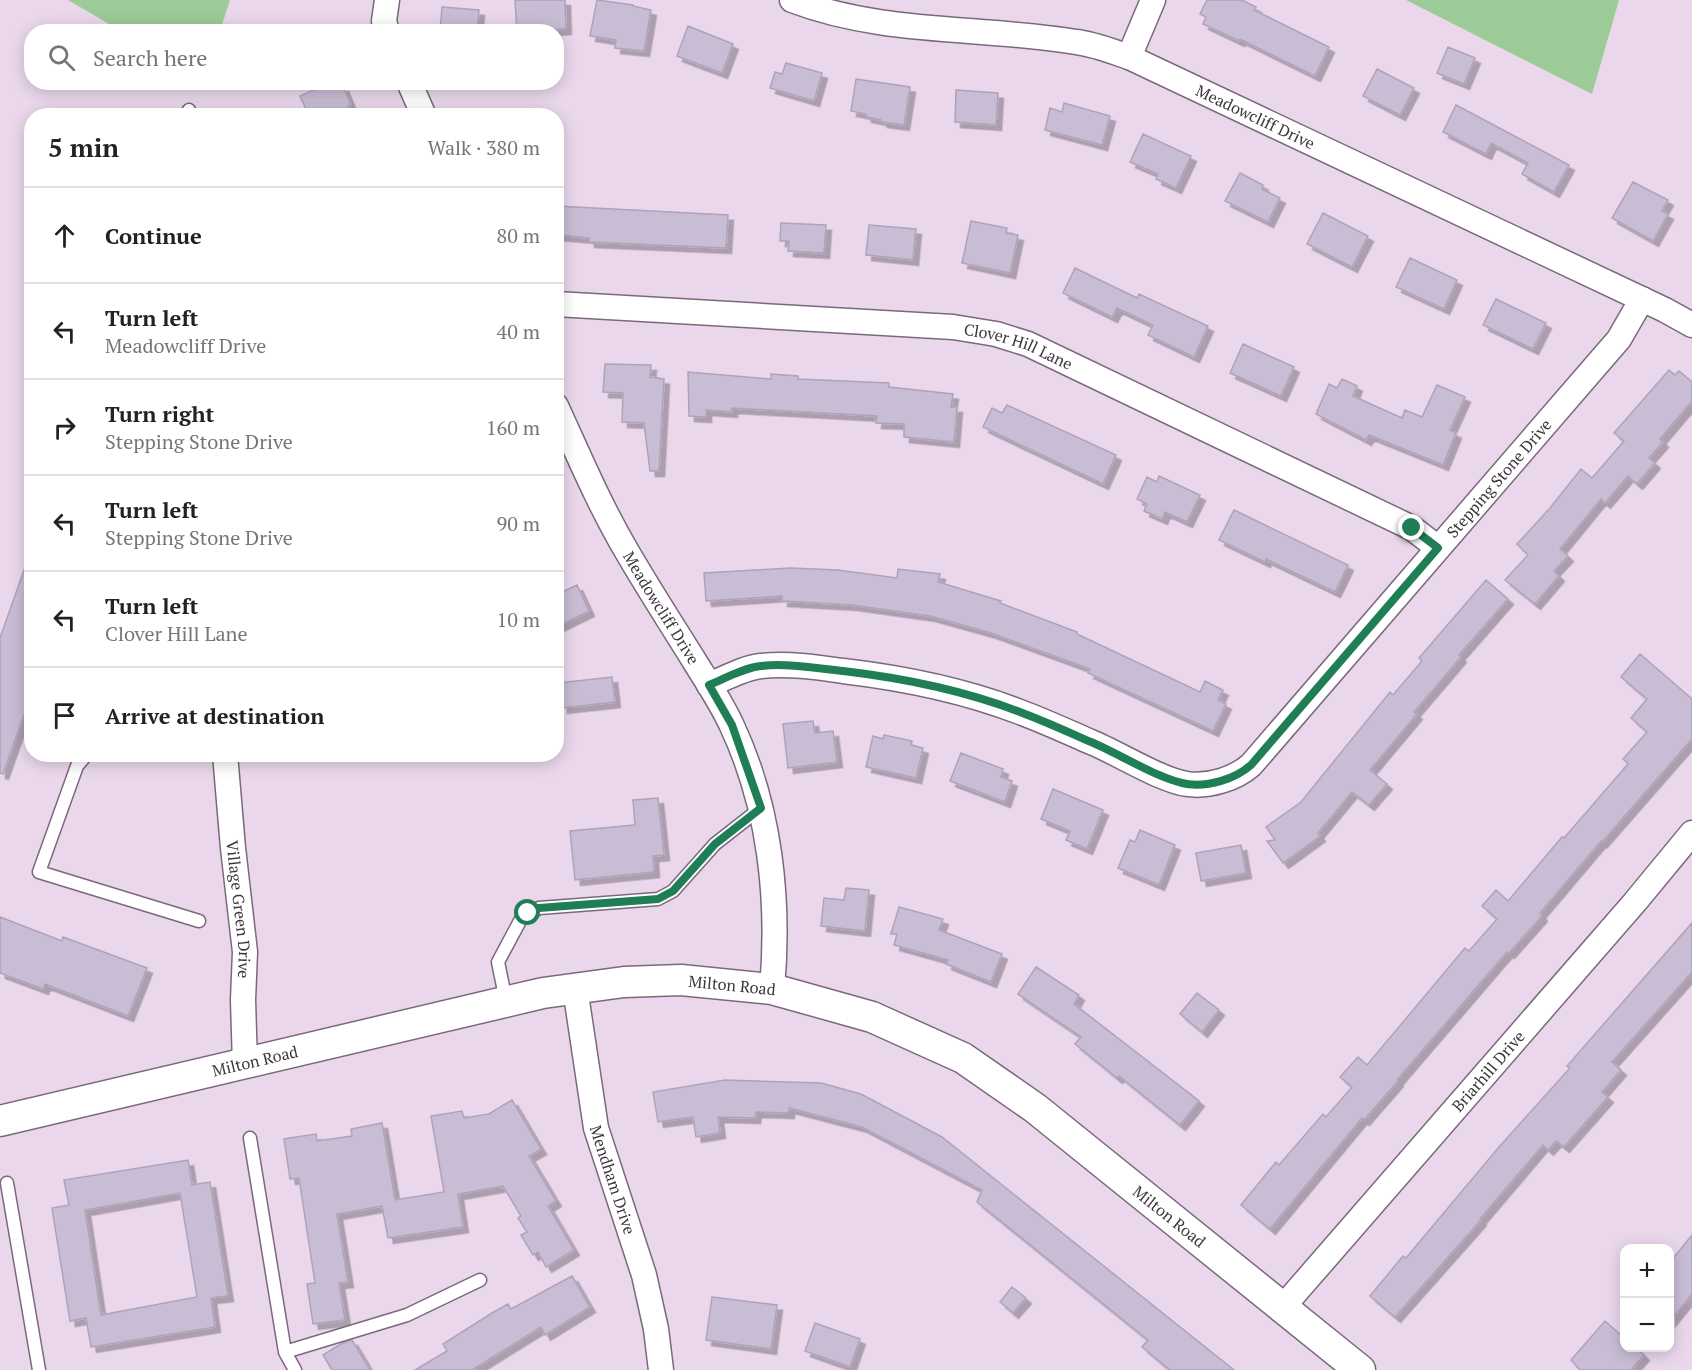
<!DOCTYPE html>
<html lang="en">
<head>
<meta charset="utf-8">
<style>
  :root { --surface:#fff; --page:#f2f2f2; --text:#222; --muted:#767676; --line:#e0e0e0 }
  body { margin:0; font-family:"PT Serif",serif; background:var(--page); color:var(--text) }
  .controls { position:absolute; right:18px; bottom:18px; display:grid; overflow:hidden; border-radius:12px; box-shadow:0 3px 15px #0003 }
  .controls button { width:54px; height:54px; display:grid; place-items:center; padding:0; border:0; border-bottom:2px solid var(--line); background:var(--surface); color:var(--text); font:30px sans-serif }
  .stop { position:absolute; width:18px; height:18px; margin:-14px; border:4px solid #1f7e55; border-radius:50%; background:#fff }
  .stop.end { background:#1f7e55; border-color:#fff; box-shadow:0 2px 6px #0008 }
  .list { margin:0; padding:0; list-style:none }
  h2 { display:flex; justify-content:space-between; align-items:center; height:78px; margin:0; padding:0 24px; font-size:26px }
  h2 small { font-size:20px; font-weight:400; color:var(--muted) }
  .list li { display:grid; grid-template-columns:39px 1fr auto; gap:18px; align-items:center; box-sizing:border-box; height:96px; padding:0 24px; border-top:2px solid var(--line) }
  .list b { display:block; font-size:22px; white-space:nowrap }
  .list p { margin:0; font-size:20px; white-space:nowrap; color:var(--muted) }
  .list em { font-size:20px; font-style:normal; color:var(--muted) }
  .icon { flex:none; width:33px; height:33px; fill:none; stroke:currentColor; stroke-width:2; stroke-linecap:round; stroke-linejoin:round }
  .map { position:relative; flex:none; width:1692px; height:1370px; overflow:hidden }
  .search { position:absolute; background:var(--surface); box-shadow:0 3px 15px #0003; left:24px; top:24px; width:540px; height:66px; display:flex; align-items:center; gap:15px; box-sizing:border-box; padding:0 21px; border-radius:24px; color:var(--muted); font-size:22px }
  .panel { position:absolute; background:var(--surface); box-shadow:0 3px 15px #0003; left:24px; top:108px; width:540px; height:654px; border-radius:24px }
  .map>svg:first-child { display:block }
</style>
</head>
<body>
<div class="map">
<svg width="1692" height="1370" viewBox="0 0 1692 1370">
  <defs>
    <filter id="shadow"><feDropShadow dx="5.5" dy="5.5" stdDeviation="0" flood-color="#0004"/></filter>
  </defs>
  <rect width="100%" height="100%" fill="#ead7ec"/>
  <!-- green -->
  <path fill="#9dcb97" d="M68,0H230L220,31H121Z
    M1406,0H1619L1592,94Z"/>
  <!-- building -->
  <path fill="#c8bdd5" stroke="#aea3ba" stroke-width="1.5" fill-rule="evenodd" filter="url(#shadow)" d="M515,0H565L566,29L517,32Z
    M597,0L633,5V6L651,10L644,51L615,48L616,40L590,36Z
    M1207,0H1242L1256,7L1254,10L1329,47L1315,76L1240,39L1239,41L1203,24L1206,17L1200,14Z
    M442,7L479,10L477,32H440Z
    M688,26L733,44L722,73L677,56Z
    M1448,47L1475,58L1464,84L1437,73Z
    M786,63L822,73L814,101L770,88L775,72L782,74Z
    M1377,69L1414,88L1400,115L1363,96Z
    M856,79L910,87L904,125L882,122L881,120L866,117V114L851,111Z
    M330,82H336L338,88L343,86L351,105L348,106L352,116H309L300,96Z
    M956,90L998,93L996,125L955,122Z
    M1064,103L1110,116L1102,145L1045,130L1050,108L1062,112Z
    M1456,105L1569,165L1554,192L1522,174L1528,163L1491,143L1486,154L1443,132Z
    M1143,134L1191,156L1176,188L1156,179L1158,174L1130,162Z
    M1240,173L1263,185L1262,189L1280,198L1268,222L1225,201Z
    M1633,182L1668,200L1662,211L1668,214L1653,241L1612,218Z
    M556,206L728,215L726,248L589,242V238L556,235Z
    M1323,213L1368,236L1352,267L1307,244Z
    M971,221L1007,228L1006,233L1018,235L1010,273L962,263Z
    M781,223L826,225L824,253L788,251L789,241H780Z
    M869,225L916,229L913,260L866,255Z
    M1410,258L1457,280L1444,309L1396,287Z
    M1075,268L1137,298L1139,294L1208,326L1194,357L1148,335L1153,325L1117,308L1112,317L1063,293Z
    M1496,299L1546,323L1533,349L1483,325Z
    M1243,344L1294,367L1281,396L1230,373Z
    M605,364L651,365L650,377L664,379L659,471H650L644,423L622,422L623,393L603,392Z
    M1669,370L1675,375L1679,371L1692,382V401L1660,439L1663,442L1649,458L1655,463L1637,484L1628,476L1605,503L1601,499L1560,549L1568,556L1554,571L1559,576L1535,604L1505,580L1528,555L1517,544L1550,508L1581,469L1592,478L1624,441L1614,433Z
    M688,372L771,379V374L798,376V379L889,383V387L953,394L951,407H957L954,442L904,437V424L876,423L877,416L732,408V412L706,410V417L689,416Z
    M1342,379L1357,386L1353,396L1402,418L1405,410L1422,417L1437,385L1465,397L1450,430L1456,433L1443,465L1369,435L1366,440L1316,414L1329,384L1337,388Z
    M1007,405L1116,455L1103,484L983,427L992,408L1002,413Z
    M1159,476L1200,495L1187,522L1165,512L1162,519L1144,511L1147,504L1137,499L1147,477L1157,482Z
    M1234,510L1348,565L1335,592L1266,559L1265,562L1219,540Z
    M29,556H32V692L3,774L0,773V638Z
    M791,568L838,570L897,578L898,569L940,574L938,582L1001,601L1000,603L1077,632V634L1200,692L1205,681L1223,690L1218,700L1226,704L1213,731L1088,673L1090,669L991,633L930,616L852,605L782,601V596L706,601L704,573Z
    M1486,580L1508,599L1459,655L1461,657L1414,712L1417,714L1370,770L1387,784L1369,805L1352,792L1318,833L1320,836L1283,863L1267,841L1275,840L1266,827L1301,802L1390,692L1393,695L1422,661L1419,658Z
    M577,585L589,611L556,627V595Z
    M1640,654L1692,699V739L1602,842L1601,841L1540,913L1542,916L1509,953L1507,952L1397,1080L1398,1081L1364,1120L1362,1118L1270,1229L1241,1205L1276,1162L1279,1165L1323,1114L1326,1117L1352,1087L1340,1077L1358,1057L1367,1065L1465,948L1469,951L1497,919L1482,906L1496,890L1508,901L1562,837L1564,838L1628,764L1623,759L1647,732L1631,718L1647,699L1621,677Z
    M612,677L615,702L562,708L559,683Z
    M813,721L815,733L833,731L837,762L788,768L783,724Z
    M884,735L912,741L911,745L923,748L916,778L866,767L873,736L883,739Z
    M961,753L1003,769L1001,777L1012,781L1005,802L950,781Z
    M1053,789L1103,810L1087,849L1066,840L1070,831L1041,819Z
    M658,798L664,855L653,856L654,872L575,880L570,831L635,825L633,800Z
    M1140,830L1175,845L1159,885L1118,868L1130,840L1135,842Z
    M1241,845L1246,873L1201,881L1196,853Z
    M846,888L869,890L865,931L821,926L824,898L844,900Z
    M899,907L943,919L939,930L1002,954L991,982L946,964L948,960L894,945L897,934H891Z
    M0,917L62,941L63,937L147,968L128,1016L45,984L43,989L0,973Z
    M1692,923V972L1612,1062L1621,1070L1602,1092L1608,1097L1564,1147L1556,1141L1548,1150L1543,1145L1480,1219L1481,1220L1395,1317L1370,1296L1403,1256L1406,1258L1499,1147L1570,1068L1567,1066Z
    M1036,967L1079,995L1074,1004L1199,1101L1180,1125L1119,1076L1117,1078L1075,1044L1081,1037L1018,994Z
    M1197,993L1219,1010L1202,1032L1180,1014Z
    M725,1080L821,1083L861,1094L942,1137L1234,1370H1170L1142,1347L1148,1340L977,1202L982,1190L862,1127L789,1108V1113L756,1112L755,1118L718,1117L720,1133L696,1137L693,1117L658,1122L653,1092Z
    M512,1100L541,1149L529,1156L556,1201L548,1206L574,1250L546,1267L538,1252L533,1255L521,1235L527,1232L518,1218L521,1216L503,1186L458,1194L463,1227L388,1238L382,1206L337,1214L348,1282L339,1283L345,1320L313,1324L307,1284L315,1283L299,1178L290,1179L284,1139L316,1134L317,1141L352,1136L351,1129L382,1123L395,1200L444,1192L431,1116L462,1111L464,1118L489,1114Z
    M188,1160L192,1185L210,1182L228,1296L211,1298L215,1327L91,1347L86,1318L70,1321L52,1208L69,1205L64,1180ZM180,1193L197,1297L101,1315L85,1210Z
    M1692,1235V1294L1670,1321V1262Z
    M572,1276L590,1307L545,1335L541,1327L472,1370H415L447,1351L443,1344L492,1313L508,1304L511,1309Z
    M1012,1287L1026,1298L1013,1313L1000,1302Z
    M712,1297L777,1305L771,1349L706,1340Z
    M1605,1321L1624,1338V1347H1635L1644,1355L1631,1370H1580L1571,1360Z
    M815,1323L860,1339L850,1367L805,1351Z
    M352,1340L370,1370H332L323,1355L341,1344Z"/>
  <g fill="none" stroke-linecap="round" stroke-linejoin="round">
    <!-- service casing -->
    <g stroke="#7a697c" stroke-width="15">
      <path id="service" d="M185,116L189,110
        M87,754L77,766L39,872L199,921
        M506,1001L498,962L521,919L539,908L658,899L673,891L715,844L761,808
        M250,1138L285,1352L295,1370
        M7,1183L39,1370
        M285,1352L407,1315L480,1280"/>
    </g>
    <!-- minor casing -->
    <g stroke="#7a697c" stroke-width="27">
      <g id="minor">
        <path d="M387,0L384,21L387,32"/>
        <path id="s1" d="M792,0C883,35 981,26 1076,42C1094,44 1111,51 1129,57L1665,310L1692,325"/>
        <path d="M1129,57L1153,0"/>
        <path d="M409,82L424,116"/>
        <path id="s2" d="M556,304L953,327L996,334L1028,344L1412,528L1438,548"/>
        <path id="s3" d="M556,406C578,454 599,504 626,550C648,588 672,625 695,662C708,683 722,704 732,726C770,807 780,900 772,989"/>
        <path id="s4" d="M709,685C726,678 743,668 761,666C787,663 816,667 843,671C903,678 963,690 1020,712C1044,721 1068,732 1091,742C1118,753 1160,780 1187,784C1209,787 1235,779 1251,765L1619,339L1642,299"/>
        <path id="s5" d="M225,754L233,848L245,952L243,1000L245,1065"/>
        <path id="s6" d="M575,988L596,1128L644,1275L656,1329L661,1370"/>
        <path id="s7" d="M1282,1308L1635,902L1692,833"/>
      </g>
    </g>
    <!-- tertiary casing -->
    <g stroke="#7a697c" stroke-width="33">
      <g id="tertiary">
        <path id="s8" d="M0,1121L543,993L624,982L681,980L772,989L872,1017L963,1058L1035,1108L1360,1370"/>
      </g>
    </g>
    <!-- service -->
    <use href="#service" stroke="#fff" stroke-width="12"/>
    <!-- minor -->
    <use href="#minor" stroke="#fff" stroke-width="24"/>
    <!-- tertiary -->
    <use href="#tertiary" stroke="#fff" stroke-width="30"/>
  </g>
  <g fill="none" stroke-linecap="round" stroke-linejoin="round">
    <!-- route -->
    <path stroke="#1f7e55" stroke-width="8" d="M528,913L539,908L658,899L673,891L715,844L761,808L732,725L709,685C726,678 743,668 761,666C787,663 816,668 843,671C903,678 963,690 1020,712C1044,721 1068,732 1091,742C1118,753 1160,780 1187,784C1209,787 1235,779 1251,765L1438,548L1412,528"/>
  </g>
  <g text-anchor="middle" stroke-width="5" stroke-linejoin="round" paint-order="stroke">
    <!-- street labels -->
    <g font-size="16" fill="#3d363e" stroke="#f7e4fa">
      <text dy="6" stroke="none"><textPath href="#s1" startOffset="483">Meadowcliff Drive</textPath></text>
      <text dy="6" stroke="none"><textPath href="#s2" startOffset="466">Clover Hill Lane</textPath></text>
      <text dy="6" stroke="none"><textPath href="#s4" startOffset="950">Stepping Stone Drive</textPath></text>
      <text dy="6" stroke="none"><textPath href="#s3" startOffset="228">Meadowcliff Drive</textPath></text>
      <text dy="6" stroke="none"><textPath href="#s5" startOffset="156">Village Green Drive</textPath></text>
      <text dy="6" stroke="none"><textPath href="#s8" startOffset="748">Milton Road</textPath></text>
      <text dy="6" stroke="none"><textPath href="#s8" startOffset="262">Milton Road</textPath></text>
      <text dy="6" stroke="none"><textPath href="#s7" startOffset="314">Briarhill Drive</textPath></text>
      <text dy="6" stroke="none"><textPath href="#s6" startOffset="196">Mendham Drive</textPath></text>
      <text dy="6" stroke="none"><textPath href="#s8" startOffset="1252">Milton Road</textPath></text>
    </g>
  </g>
</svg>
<div class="controls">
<button>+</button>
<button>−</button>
</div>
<div class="stop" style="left:528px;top:913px"></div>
<div class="stop end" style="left:1412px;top:528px"></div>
<div class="search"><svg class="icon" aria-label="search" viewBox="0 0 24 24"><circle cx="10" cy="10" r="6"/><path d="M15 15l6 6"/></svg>Search here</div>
<section class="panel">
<h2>5 min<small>Walk · 380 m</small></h2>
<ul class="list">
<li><svg class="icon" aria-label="ahead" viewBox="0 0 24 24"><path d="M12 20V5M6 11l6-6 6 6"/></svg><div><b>Continue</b></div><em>80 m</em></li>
<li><svg class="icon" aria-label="left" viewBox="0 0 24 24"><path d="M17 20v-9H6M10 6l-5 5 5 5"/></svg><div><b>Turn left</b><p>Meadowcliff Drive</p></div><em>40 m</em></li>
<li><svg class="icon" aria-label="right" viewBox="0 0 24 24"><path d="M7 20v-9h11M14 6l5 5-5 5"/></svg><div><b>Turn right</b><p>Stepping Stone Drive</p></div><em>160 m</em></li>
<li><svg class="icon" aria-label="left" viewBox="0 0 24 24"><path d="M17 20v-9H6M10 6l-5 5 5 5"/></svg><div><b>Turn left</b><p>Stepping Stone Drive</p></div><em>90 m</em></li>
<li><svg class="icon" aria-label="left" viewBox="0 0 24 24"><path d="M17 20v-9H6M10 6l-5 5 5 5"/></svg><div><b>Turn left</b><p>Clover Hill Lane</p></div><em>10 m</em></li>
<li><svg class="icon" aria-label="arrive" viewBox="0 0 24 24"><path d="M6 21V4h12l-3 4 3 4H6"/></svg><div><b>Arrive at destination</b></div></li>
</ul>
</section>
</div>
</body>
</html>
